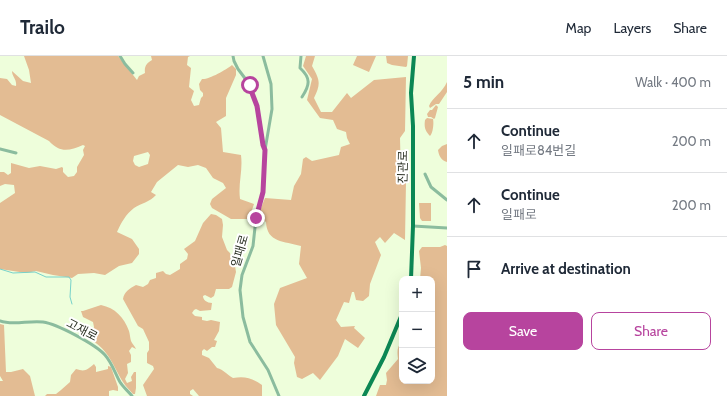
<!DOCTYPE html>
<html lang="en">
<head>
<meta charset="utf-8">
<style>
  :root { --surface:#fff; --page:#f2f2f3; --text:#1f2937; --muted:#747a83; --line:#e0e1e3; --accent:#b7449e }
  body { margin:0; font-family:Cabin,"Noto Sans KR",sans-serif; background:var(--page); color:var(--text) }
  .controls { position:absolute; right:12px; bottom:12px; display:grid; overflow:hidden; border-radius:8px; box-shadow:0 4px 16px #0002 }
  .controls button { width:36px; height:36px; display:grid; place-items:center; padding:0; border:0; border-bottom:1px solid var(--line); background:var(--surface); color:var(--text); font:20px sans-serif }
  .stop { position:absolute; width:12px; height:12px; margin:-9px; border:3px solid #b7449e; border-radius:50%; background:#fff }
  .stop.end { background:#b7449e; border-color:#fff; box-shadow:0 1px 4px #0008 }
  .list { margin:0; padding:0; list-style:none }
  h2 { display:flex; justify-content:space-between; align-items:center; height:52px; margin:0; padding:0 16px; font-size:17px }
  h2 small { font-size:13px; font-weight:400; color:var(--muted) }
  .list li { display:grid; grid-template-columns:26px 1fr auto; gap:12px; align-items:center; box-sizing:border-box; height:64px; padding:0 16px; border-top:1px solid var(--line) }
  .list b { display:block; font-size:15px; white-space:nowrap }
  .list p { margin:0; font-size:13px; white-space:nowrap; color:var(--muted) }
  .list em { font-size:13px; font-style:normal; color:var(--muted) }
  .actions { display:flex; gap:8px; padding:12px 16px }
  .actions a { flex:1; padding:9px 0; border:1px solid var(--accent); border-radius:8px; text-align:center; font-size:14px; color:var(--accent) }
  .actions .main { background:var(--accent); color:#fff }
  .icon { flex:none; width:22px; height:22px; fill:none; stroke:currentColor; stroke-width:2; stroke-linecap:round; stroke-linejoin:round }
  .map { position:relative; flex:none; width:447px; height:340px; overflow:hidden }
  header { display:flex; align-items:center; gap:24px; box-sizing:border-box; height:56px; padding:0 20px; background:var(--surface); border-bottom:1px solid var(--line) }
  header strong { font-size:19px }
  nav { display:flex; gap:22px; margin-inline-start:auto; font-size:14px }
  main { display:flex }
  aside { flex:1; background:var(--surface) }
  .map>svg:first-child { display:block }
</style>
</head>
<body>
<header>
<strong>Trailo</strong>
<nav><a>Map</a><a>Layers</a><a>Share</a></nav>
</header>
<main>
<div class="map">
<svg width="447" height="340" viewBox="0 0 447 340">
  <rect width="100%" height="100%" fill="#eefedb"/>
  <!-- green -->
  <path fill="#e3bc93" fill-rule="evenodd" d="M24,0H118L137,24L139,20L145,17C144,10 147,7 152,4L151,0H190L188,1L187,9L191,12L189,31L194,35L191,44L194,50L199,49L201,42L203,40V37L200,34L199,28L202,23C208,24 226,14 232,9L236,13V19L226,42V60L216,66L221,72L223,96L241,99C243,115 238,127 240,143L254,148L249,163H231L212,152L210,148L212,143L226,132L223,127L213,122L206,112L198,109L188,111L178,109L157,126L151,136L156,139C150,146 142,147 134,152C126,158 121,167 117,176L132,183L139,193V198L132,207L119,210L105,219L94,217L78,218L72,222L53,219L36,215L26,217L0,213V147L15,137L14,129L5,128L0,130V116H4L8,119L11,117V107L29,112L40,110L56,113L62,111L63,112V116L68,121L74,120L77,116V111L84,99L83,94L85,90L83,89C69,95 60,97 49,85L0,59V22L7,23L12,29L16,30C17,23 12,21 12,15L23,25L31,27L29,14ZM148,96L150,99L148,108L139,111L135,109L133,105L134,100Z
    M306,0H315L312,10C320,24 321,28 314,42L321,56H332L347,37L351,42L374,24L406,21L405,75L400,82L401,121L406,126L405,184L394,177L385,187L380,181L375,186L381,199L370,228L369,240L363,245L356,244L354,236H352L349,247L344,246L336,264L341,271L355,270L354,272L365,282L358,292L345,283L338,300L320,324L313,317L302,323L297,321L294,307L295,301L276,269L274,248L280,232L307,222L299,208L301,190C284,185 267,187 266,166L259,161L261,152L265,142L291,144L294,130L301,118L303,103L306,101L312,105L339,99L341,91L350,88L347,82L346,76L337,73L333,64L320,62L307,44L312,23L303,10Z
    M357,0H376L369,16L353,9Z
    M386,0H408L407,10L406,11L392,9L387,7Z
    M447,26V36L439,48H436L430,52L429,50C432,42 443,36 447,26Z
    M436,49L438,51L435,62L434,63L431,61H428L427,58L430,54H432Z
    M427,62L433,63C434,67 433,77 430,80C425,75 424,71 425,64Z
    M447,88V106C441,104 439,100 438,94L442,90Z
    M419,147H431V165H422L420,162Z
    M211,158L216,159L222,163L223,169L222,181L227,194L230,197L232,206L235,210L236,216L232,231L229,233H216L214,240L211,242L205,239L203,240C203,244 207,247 212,247L211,254L200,255L196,253L194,254L192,257L195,260L202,261V264L207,265L211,264L220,266L219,275L214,284L217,285L215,291H212L207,295L204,293L202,295V299L209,302L217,312C224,314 226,318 233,322C245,320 252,322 262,329V340H199L193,333L190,335V338L193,340H147L143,329L154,313L153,310L147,307V297L149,294V286L143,273L138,270L123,243C124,236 130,232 136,229L143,231L148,228L150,224L156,222V217L163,215L166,218L170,219L180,213V208L187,203L188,198L184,193L195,185L203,167Z
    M445,189L447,190V340H376L380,329H386L387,324L386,317L398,303C397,295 397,291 402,285V325H432V223H420L421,212L419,195L422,191H440Z
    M101,249C115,252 124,261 129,275C130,278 130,282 131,285C132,288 135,290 136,293L132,291L129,295L131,299V306L127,308L128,317L125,323L127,327L132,325L131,321L134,316H136V332L135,338H133C130,334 126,331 123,326C113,310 109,294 91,284L94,271L93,266L83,261L81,255H83Z
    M0,268L4,269L6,316H11L23,313L30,320L35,340H0V325H3L0,320Z
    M94,308L96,311V316L108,313V310L111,311L118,331V335L113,334L109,335V340H45L47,338H56L61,334L70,326L71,319L76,313C85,316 87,314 94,308Z"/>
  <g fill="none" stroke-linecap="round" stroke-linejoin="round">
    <!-- stream -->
    <path stroke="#77d2ca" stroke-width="1" d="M0,213L13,217L35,216L46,221H69L71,224L70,241L72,248"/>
    <!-- minor -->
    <path stroke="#8bbc9e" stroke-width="3" d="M120,0L125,8L133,17
      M233,0L234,5L238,13L250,29L252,37L257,50L263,89L265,94
      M263,0L271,28L272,53L265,94L263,136L256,162L253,190L242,219L240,234L243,261L250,286L268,314L279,340
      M301,0L300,12C311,22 310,29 302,41
      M0,93L16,97
      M425,118L431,131L447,144
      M413,170L447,172
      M0,265C13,270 29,264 43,266C57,268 95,288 105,299C112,307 115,317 120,326C123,331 128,335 132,340"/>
    <!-- major -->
    <path stroke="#0c8754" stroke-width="4" d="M411,223L413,170V70L411,37L414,0
      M364,340L384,301L402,258"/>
  </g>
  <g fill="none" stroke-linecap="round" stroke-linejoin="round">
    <!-- route -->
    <path stroke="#b7449e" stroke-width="5" d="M250,29L252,37L257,50L263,89L265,94L263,136L256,162"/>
  </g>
  <g text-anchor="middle" stroke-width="4" stroke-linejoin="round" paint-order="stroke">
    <!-- street labels -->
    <g font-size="12" fill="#2a3023" stroke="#fff">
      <text transform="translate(403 111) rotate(-89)" y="4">진관로</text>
      <text transform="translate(240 195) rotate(-74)" y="4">일패로</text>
      <text transform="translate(82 274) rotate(28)" y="4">고재로</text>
    </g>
  </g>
</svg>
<div class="controls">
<button>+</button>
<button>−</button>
<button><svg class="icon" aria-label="layers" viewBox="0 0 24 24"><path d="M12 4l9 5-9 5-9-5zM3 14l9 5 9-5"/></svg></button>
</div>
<div class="stop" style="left:250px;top:29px"></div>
<div class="stop end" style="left:256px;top:162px"></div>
</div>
<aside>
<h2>5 min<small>Walk · 400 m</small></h2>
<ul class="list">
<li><svg class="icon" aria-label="ahead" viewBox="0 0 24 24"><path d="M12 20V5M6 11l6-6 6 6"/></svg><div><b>Continue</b><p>일패로84번길</p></div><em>200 m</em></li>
<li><svg class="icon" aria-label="ahead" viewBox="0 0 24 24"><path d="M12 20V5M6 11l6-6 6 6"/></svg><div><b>Continue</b><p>일패로</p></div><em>200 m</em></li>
<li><svg class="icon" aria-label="arrive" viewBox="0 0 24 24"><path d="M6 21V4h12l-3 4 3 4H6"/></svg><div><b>Arrive at destination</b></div></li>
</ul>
<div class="actions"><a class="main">Save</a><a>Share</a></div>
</aside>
</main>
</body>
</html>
